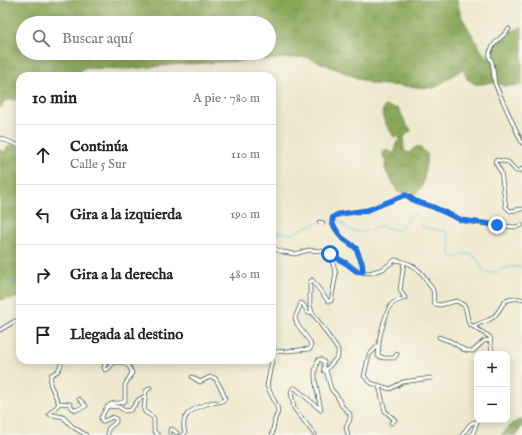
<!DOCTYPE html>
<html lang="es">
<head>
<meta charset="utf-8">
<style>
  :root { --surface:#fff; --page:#f6f6f6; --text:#222; --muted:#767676; --line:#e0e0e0 }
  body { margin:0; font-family:"IM FELL English",serif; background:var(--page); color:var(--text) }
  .controls { position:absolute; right:12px; bottom:12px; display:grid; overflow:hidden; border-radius:8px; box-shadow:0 2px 10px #0003 }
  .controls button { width:36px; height:36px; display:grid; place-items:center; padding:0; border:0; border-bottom:1px solid var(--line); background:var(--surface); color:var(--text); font:20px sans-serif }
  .stop { position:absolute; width:12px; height:12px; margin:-9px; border:3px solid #1a73e8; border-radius:50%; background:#fff }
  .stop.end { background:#1a73e8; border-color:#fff; box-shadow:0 1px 4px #0008 }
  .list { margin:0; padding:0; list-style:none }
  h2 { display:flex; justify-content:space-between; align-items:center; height:52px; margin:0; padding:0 16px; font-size:17px }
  h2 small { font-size:13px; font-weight:400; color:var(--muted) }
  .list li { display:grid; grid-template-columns:26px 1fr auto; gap:12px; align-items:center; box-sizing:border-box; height:60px; padding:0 16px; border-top:1px solid var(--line) }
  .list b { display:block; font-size:15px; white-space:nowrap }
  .list p { margin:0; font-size:13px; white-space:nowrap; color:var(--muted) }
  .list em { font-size:13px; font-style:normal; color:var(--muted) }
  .icon { flex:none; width:22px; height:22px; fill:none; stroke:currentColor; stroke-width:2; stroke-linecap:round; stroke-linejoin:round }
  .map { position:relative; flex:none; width:522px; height:435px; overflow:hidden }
  .search { position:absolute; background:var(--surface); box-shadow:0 2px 10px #0003; left:16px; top:16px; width:260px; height:44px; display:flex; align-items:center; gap:10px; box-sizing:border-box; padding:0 14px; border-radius:22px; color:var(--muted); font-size:15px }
  .panel { position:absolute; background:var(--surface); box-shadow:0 2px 10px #0003; left:16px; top:72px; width:260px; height:292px; border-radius:12px }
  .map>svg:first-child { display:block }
</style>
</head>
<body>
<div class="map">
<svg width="522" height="435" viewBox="0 0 522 435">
  <defs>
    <pattern id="forest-crowns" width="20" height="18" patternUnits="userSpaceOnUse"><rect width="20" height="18" fill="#8aa75a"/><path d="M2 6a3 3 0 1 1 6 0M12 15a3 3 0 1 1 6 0" fill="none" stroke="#70894b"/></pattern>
  </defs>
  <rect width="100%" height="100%" fill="#fbf7ec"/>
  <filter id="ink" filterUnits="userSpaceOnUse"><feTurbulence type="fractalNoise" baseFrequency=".025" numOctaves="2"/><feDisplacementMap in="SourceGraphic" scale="8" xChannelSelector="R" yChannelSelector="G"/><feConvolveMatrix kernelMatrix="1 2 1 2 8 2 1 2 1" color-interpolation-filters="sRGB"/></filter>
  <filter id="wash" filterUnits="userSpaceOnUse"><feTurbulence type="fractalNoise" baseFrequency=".012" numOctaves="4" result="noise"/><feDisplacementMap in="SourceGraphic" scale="16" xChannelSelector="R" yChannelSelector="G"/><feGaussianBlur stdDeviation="0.9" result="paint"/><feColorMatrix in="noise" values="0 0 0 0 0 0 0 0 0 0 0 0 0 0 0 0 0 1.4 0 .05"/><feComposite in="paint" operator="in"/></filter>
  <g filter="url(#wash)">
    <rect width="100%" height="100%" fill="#eee9ce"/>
    <!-- forest -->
    <path fill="url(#forest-crowns)" stroke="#547247" fill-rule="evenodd" d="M0,0H457L461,16L481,50L487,58L491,53L493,46L509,32L522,27V85L506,86L490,82L483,84H475L467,79L463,69L434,88L372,84L307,57L170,65L131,69L83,68L78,76H20V99L6,100L0,108ZM23,23H269V53H23Z
      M385,106L399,109L407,126L410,128L411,131C401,136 404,142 404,151L409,153L416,147H420L428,155C423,168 428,186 414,195L398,192L387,173L385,168L386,162L383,155V151L386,150L393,153L395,152L396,144L400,138L399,136L394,137C389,128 377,115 385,106Z
      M13,144L20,147V297L0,300V150L4,153L7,148Z
      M520,420H522V425L517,435H501L513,423Z"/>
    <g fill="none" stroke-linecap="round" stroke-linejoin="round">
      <!-- stream -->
      <path stroke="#5bc3d8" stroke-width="1" d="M333,220H339L351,231L360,232L371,230L380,226L397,230C406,227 406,218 413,214C421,217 421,222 424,228L446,231C448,235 450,240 450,245C451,251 447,253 453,258C458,257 465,253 469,254C476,255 482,266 483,272L494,273L508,267H522
        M324,222L330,220
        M272,231L292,234L306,227L319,223
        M0,283L6,285L20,279"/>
    </g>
  </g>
  <g filter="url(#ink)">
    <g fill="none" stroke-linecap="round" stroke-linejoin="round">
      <!-- minor casing -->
      <g stroke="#3e574b" stroke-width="4.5">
        <path id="minor" d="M509,29C501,39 491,43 489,56L492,62L495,84L522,143
          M0,138L20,146
          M522,169L520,171H516L508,162L496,160L495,162L501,172L506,207L510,211L522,209
          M319,222L323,223
          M272,248L283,252L295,254L309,250L322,251L347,263L357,271L369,273L383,269L395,260C411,262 421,269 428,283C430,286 433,288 433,291C435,296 432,300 435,304L440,305L457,301L465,306L469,324L490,337L492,354
          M330,254L336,274L331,301H328L312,280L310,282V306L312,312L338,350V356L326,370L331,389L337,396L342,406L350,414V419L346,427L348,435
          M404,262L400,290L405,298C401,300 394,301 391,305C387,309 378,340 379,345L369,355L364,376L371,383L390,389L403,382L431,378
          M363,272L362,263L356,248L341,237L333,225L332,219L336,215L368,210L405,195L415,201L433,207L464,221L504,226L516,227L522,225
          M474,326C479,323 484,322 489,320C507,310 495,297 522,299
          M0,330L15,321L20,320
          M439,337C443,339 448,340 452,342C459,346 464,352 473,351L484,341L491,340
          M379,345L378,356L384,358H394L397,354
          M272,355L275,352L310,349L311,346L310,342L297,324L295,318L301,303L303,304L308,313L312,312
          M61,360V365L58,371L51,375L50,384L59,404L49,414L63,417L73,427L86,435
          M107,360L104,367L105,370L108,369L113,363C122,360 130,364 132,373L125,385V401C121,404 119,403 115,403C107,404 104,412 101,418L102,421H104L113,417L116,419V422L108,429V435
          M272,360L267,386L277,406L278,412L275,419L272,435
          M379,386L385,411L395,420L391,423
          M150,388L146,391L144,410L145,412L154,418V431L158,435
          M59,403L70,404L72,408L76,410L86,406L79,399
          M108,406L119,407L125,411L131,410L138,400L145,396
          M170,435V430L172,429L177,433
          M182,435L185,433C180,416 190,410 204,405C207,404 210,403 213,402C217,402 219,403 222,401L225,399C225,395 218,383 215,378L210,377L200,382L192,377
          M315,435L294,408L291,392L293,388H295L321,410L315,380V371L318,360L320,359L324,362V371
          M462,435C467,430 469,421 477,422
          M472,435L478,420"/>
      </g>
      <!-- minor -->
      <use href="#minor" stroke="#fff" stroke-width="3"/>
    </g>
  </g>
  <g fill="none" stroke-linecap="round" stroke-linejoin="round" filter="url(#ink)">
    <!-- route -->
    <path stroke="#1a73e8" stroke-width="5" d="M330,254L347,264L356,271L363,272L362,263L356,248L341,237L332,223L333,217L339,214L368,210L405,195L408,196L415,201L433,207L461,220L497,225"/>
  </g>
</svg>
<div class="controls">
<button>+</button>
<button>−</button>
</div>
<div class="stop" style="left:330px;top:254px"></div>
<div class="stop end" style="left:497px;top:225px"></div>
<div class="search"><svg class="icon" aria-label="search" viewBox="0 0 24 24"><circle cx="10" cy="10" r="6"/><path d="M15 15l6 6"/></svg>Buscar aquí</div>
<section class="panel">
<h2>10 min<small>A pie · 780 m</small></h2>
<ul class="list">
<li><svg class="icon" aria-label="ahead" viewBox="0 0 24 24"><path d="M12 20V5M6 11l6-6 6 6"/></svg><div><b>Continúa</b><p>Calle 5 Sur</p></div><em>110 m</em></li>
<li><svg class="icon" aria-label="left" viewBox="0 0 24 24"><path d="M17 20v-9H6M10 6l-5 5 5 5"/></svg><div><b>Gira a la izquierda</b></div><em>190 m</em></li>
<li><svg class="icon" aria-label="right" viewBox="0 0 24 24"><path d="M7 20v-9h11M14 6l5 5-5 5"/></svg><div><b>Gira a la derecha</b></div><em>480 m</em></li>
<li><svg class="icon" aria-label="arrive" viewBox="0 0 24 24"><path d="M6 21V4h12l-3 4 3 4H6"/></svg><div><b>Llegada al destino</b></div></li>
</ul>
</section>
</div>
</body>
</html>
